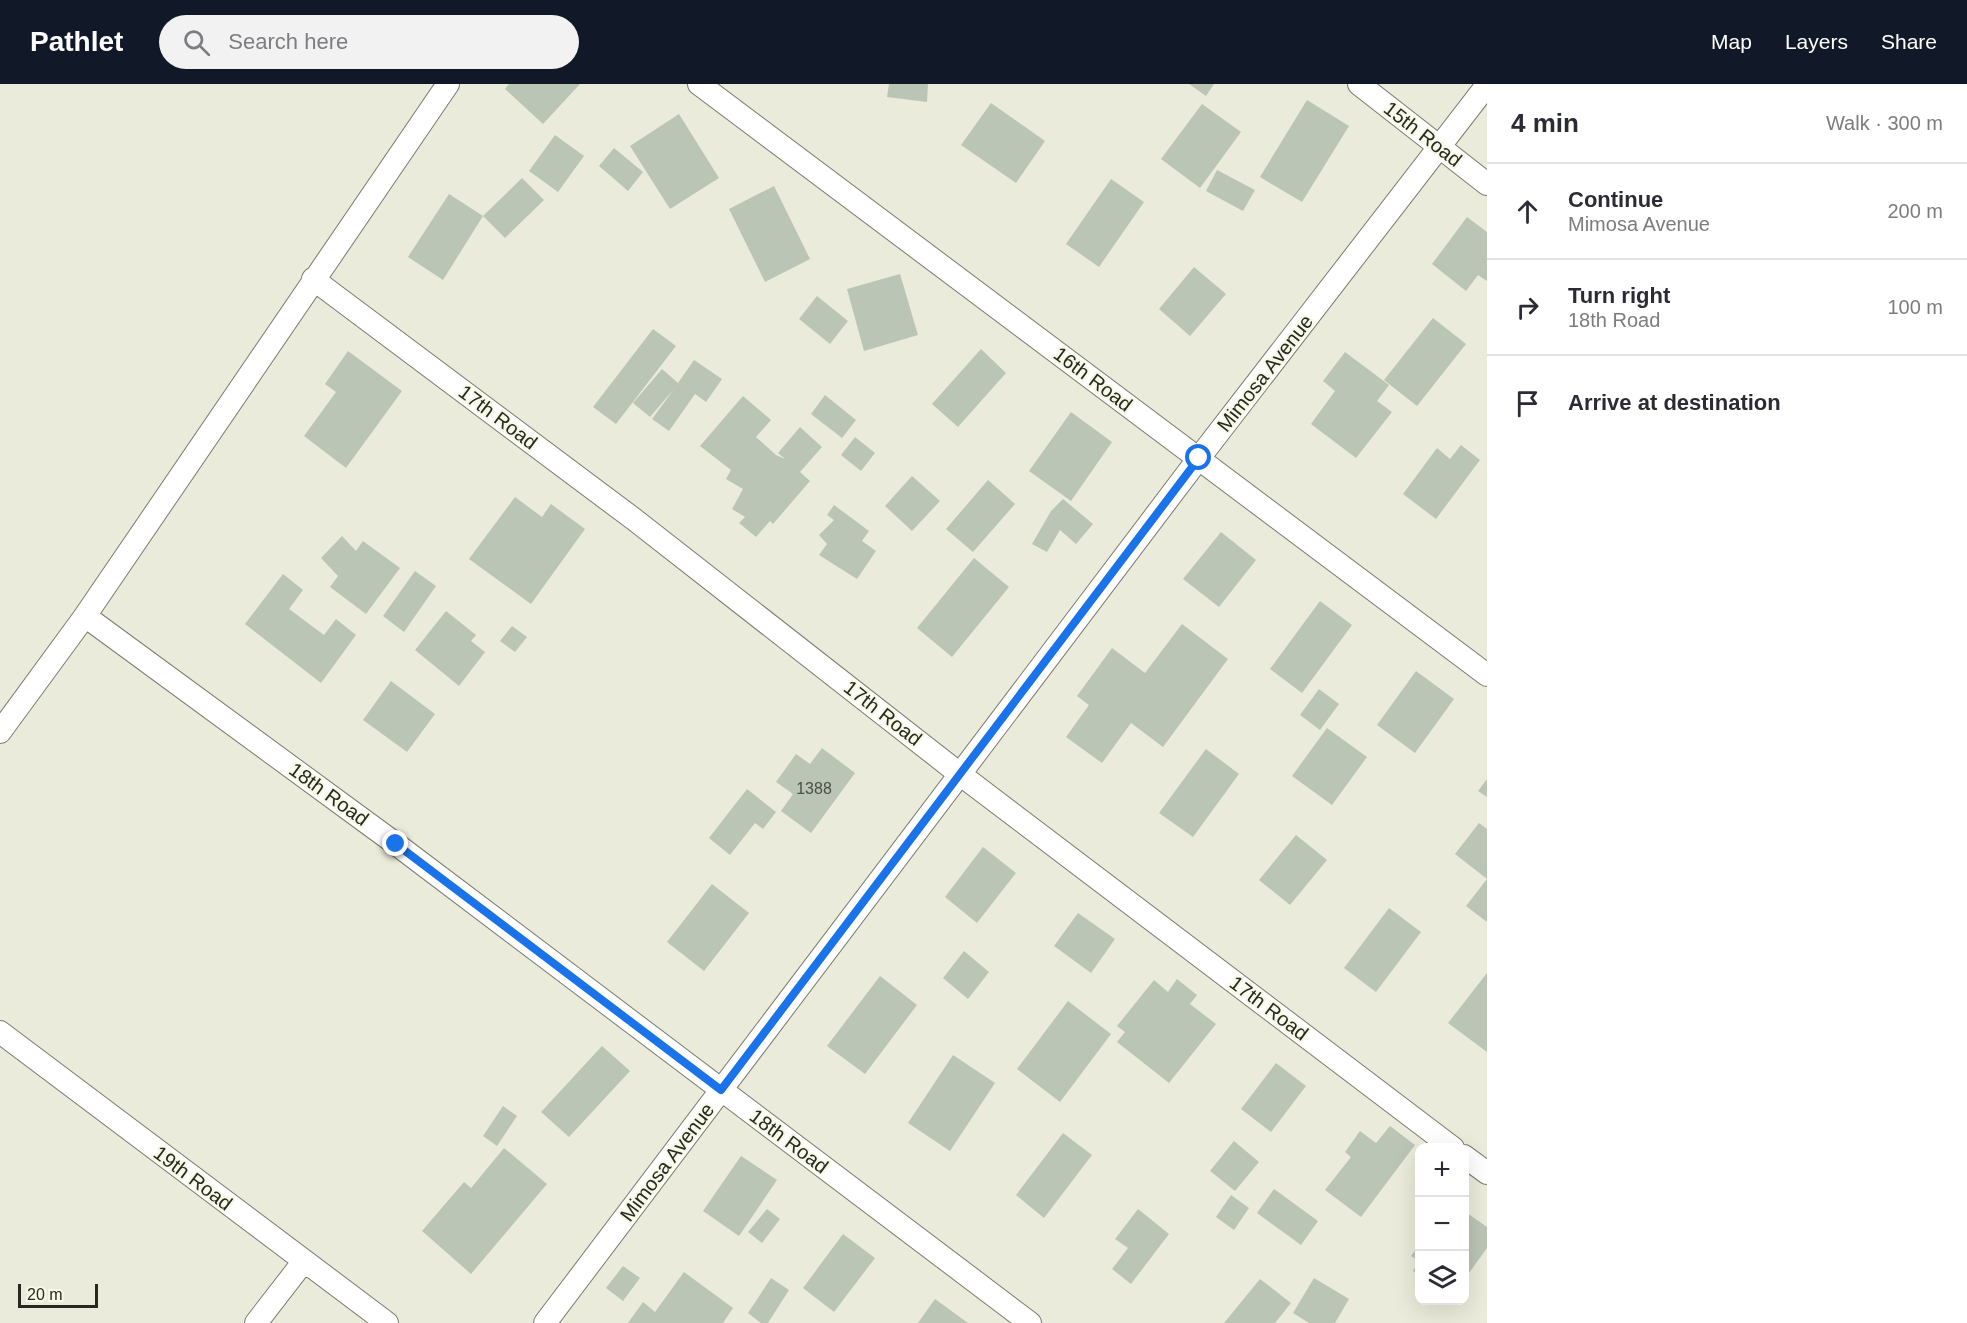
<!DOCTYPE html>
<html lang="en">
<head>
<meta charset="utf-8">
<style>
  :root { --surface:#fff; --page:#f2f2f3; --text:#2b2b33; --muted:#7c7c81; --line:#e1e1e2; --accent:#111827 }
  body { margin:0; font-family:Arial,sans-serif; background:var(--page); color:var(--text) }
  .controls { position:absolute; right:18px; bottom:18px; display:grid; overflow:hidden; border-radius:12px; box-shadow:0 6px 24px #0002 }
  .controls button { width:54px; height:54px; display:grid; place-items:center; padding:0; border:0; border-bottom:2px solid var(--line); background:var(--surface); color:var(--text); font:30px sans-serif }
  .scale { position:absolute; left:18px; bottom:15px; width:80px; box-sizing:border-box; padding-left:6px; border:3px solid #272821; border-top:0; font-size:16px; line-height:21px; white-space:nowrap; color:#272821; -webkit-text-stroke:4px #f7f9e7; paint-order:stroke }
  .stop { position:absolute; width:18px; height:18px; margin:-14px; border:4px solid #1a73e8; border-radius:50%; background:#fff }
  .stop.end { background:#1a73e8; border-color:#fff; box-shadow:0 2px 6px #0008 }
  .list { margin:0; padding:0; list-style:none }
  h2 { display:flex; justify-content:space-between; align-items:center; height:78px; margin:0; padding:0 24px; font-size:26px }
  h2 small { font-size:20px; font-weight:400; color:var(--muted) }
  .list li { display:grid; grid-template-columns:39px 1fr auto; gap:18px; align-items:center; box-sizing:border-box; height:96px; padding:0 24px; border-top:2px solid var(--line) }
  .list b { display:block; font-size:22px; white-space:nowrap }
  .list p { margin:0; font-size:20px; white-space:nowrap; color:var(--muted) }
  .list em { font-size:20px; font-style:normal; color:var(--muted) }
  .icon { flex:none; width:33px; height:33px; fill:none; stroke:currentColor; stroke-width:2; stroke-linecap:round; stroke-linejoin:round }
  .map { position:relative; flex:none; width:1487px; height:1239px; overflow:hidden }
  header { display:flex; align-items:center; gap:36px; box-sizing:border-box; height:84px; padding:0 30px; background:var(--accent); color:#fff }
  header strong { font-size:28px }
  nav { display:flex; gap:33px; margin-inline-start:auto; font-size:21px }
  .search { width:420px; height:54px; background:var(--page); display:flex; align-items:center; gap:15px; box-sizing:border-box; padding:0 21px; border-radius:33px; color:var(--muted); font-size:22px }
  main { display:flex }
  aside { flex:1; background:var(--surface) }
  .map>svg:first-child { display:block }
</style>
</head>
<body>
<header>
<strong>Pathlet</strong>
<div class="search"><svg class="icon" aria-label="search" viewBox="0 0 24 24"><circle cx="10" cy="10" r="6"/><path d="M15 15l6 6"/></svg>Search here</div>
<nav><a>Map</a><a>Layers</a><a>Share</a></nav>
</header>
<main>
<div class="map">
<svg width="1487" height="1239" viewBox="0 0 1487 1239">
  <rect width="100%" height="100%" fill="#eaebda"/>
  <!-- building -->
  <path fill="#bbc5b6" d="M509,0H580L543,40L505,5Z
    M889,0H928L927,18L887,13Z
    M1189,0H1214L1206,12Z
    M1307,16L1349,42L1302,118L1260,93Z
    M991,19L1045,57L1016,99L961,61Z
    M1202,20L1241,48L1200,104L1161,75Z
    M679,30L719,94L670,125L630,62Z
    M555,51L584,72L558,108L529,87Z
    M614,64L643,88L628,107L599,82Z
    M1217,86L1255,106L1243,127L1206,107Z
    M522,94L544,116L505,154L483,132Z
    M1111,95L1144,118L1099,183L1066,160Z
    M774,102L810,175L765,198L729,125Z
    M449,110L483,132L443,196L408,173Z
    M1467,133L1487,148V197L1478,191L1466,207L1432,180Z
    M1194,183L1226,210L1190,252L1159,225Z
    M900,190L918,251L864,267L847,205Z
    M817,212L848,237L830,260L799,235Z
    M1433,234L1466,260L1417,322L1384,296Z
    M653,245L676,262L616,340L593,323Z
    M981,265L1006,289L958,343L932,320Z
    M348,267L402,307L346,384L304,352L336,308L325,300Z
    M1345,268L1389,301L1377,317L1392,328L1356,374L1311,340L1335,307L1323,297Z
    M694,276L722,295L706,318L695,310L669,347L652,335L674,305L650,333L633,319L662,285L678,299Z
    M825,311L856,336L842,354L811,330Z
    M743,312L771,336L756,353L776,371L785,375L778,369L800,343L822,363L800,388L810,397L773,440L770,437L756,453L739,439L745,433L732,425L743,405L726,395L731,386L700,362Z
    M1071,328L1112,358L1071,417L1029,387Z
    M855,353L875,369L861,387L841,371Z
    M1461,361L1480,376L1436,435L1403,410L1437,364L1450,375Z
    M912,392L940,417L912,447L885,422Z
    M988,396L1015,420L973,468L946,445Z
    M515,413L542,433L551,420L585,445L531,520L469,475Z
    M1063,415L1093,440L1076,460L1060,446L1047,468L1032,460L1051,427Z
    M834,421L869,447L862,457L876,467L857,495L819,471L827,460L819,451L834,436L827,431Z
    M1221,448L1256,476L1219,523L1183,495Z
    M342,452L356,467L363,457L400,484L366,530L330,503L338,492L321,474Z
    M974,474L1009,503L952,573L917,544Z
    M415,487L436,502L404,548L383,532Z
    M283,490L303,506L289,525L324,551L336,535L356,551L321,599L245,540Z
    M1320,517L1352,541L1302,609L1270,585Z
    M446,527L476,551L471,557L485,568L459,602L415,566Z
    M1182,540L1228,575L1163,663L1131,639L1102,679L1066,653L1089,621L1077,612L1112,564L1145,589Z
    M512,542L527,553L515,568L500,557Z
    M1416,587L1454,615L1415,669L1377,641Z
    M391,597L435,630L407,668L363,636Z
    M1319,605L1339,620L1320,646L1300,631Z
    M1327,644L1367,673L1332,721L1292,692Z
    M822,664L855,689L811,749L781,727L793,710L776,698L796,670L810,680Z
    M1206,665L1239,690L1193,753L1159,729Z
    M1487,695V713L1478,707Z
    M747,705L776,728L763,745L755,739L730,771L709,754Z
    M1479,739L1487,745V838L1466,822L1487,795L1455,770Z
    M1296,751L1327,776L1290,821L1259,796Z
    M983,763L1016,789L977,839L945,813Z
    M712,800L749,829L704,887L667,858Z
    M1389,824L1421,848L1376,908L1344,884Z
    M1078,829L1115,855L1091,889L1054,862Z
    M964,867L989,888L968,915L943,894Z
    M1487,889V968L1448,939Z
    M880,892L917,921L865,990L827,962Z
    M1177,895L1197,911L1190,920L1216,940L1169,999L1117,958L1125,948L1117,942L1154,896L1168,908Z
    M1068,917L1111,950L1060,1018L1017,985Z
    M602,962L630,987L569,1053L541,1028Z
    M953,971L995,999L950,1067L908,1039Z
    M1276,979L1306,1002L1271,1048L1241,1025Z
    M503,1022L517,1032L497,1062L483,1052Z
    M1390,1042L1415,1061L1361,1133L1325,1106L1351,1073L1345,1068L1360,1047L1376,1059Z
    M1063,1049L1092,1071L1044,1134L1016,1111Z
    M1234,1057L1259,1078L1235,1107L1210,1087Z
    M504,1064L547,1100L471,1190L422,1147L464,1098L471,1104Z
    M741,1072L777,1096L739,1152L703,1127Z
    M1274,1105L1318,1137L1301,1161L1257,1129Z
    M1231,1111L1249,1124L1234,1146L1216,1133Z
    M767,1125L780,1135L762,1159L748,1148Z
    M1138,1125L1169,1150L1131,1200L1112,1185L1128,1164L1115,1155Z
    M1464,1127L1487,1143V1164L1464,1196Z
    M843,1150L875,1174L834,1228L803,1204Z
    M1420,1160V1192L1413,1187L1419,1177L1411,1172Z
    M623,1182L640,1194L623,1217L606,1204Z
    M684,1188L733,1224L723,1239H628L643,1218L655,1228Z
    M771,1194L789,1206L768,1239H761L748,1229Z
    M1314,1194L1349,1215L1335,1239H1309L1293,1229Z
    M1260,1195L1291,1219L1275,1239H1224Z
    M935,1215L968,1239H918Z"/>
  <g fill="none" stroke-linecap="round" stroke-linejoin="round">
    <!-- street casing -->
    <g stroke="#7b7c6d" stroke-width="24">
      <path id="street" d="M699,0L1487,591
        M1359,0L1487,100
        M313,195L635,436L961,691L1453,1064
        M85,532L396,760L1030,1239
        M0,648L85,532L448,0
        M0,948L387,1239
        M1464,1072L1487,1089
        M256,1239L304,1177
        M545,1239L1199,374L1487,1"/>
    </g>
    <!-- street -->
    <use href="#street" stroke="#fff" stroke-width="22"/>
  </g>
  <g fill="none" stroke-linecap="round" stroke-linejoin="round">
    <!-- route -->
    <path stroke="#1a73e8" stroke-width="8" d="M396,760L721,1006L1199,374"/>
  </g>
  <g text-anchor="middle" stroke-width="4.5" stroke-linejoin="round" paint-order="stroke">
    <!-- number labels -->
    <g font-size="16" fill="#4c4f46">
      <text x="814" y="710">1388</text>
    </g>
    <!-- street labels -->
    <g font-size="20" fill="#272821" stroke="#f7f9e7">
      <text transform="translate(1423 50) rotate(38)" y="7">15th Road</text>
      <text transform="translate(1265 289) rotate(-52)" y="7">Mimosa Avenue</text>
      <text transform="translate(1093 295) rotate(37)" y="7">16th Road</text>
      <text transform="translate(498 333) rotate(37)" y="7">17th Road</text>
      <text transform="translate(883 629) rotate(38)" y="7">17th Road</text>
      <text transform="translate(329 710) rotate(36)" y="7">18th Road</text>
      <text transform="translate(1269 924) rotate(37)" y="7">17th Road</text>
      <text transform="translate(789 1057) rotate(37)" y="7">18th Road</text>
      <text transform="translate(667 1078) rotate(-53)" y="7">Mimosa Avenue</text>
      <text transform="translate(193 1094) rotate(37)" y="7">19th Road</text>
    </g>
  </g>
</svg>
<div class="controls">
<button>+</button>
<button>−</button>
<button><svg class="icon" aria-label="layers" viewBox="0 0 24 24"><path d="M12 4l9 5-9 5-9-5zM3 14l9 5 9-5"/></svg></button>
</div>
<div class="scale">20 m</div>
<div class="stop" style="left:1199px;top:374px"></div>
<div class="stop end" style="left:396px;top:760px"></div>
</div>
<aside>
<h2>4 min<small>Walk · 300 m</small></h2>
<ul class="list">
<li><svg class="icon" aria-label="ahead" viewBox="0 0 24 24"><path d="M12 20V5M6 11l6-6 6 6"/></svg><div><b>Continue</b><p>Mimosa Avenue</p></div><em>200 m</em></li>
<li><svg class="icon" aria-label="right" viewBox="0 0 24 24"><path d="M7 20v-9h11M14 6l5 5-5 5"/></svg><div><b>Turn right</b><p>18th Road</p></div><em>100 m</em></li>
<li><svg class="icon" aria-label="arrive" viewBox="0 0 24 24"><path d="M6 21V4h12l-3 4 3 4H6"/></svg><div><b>Arrive at destination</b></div></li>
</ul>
</aside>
</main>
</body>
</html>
